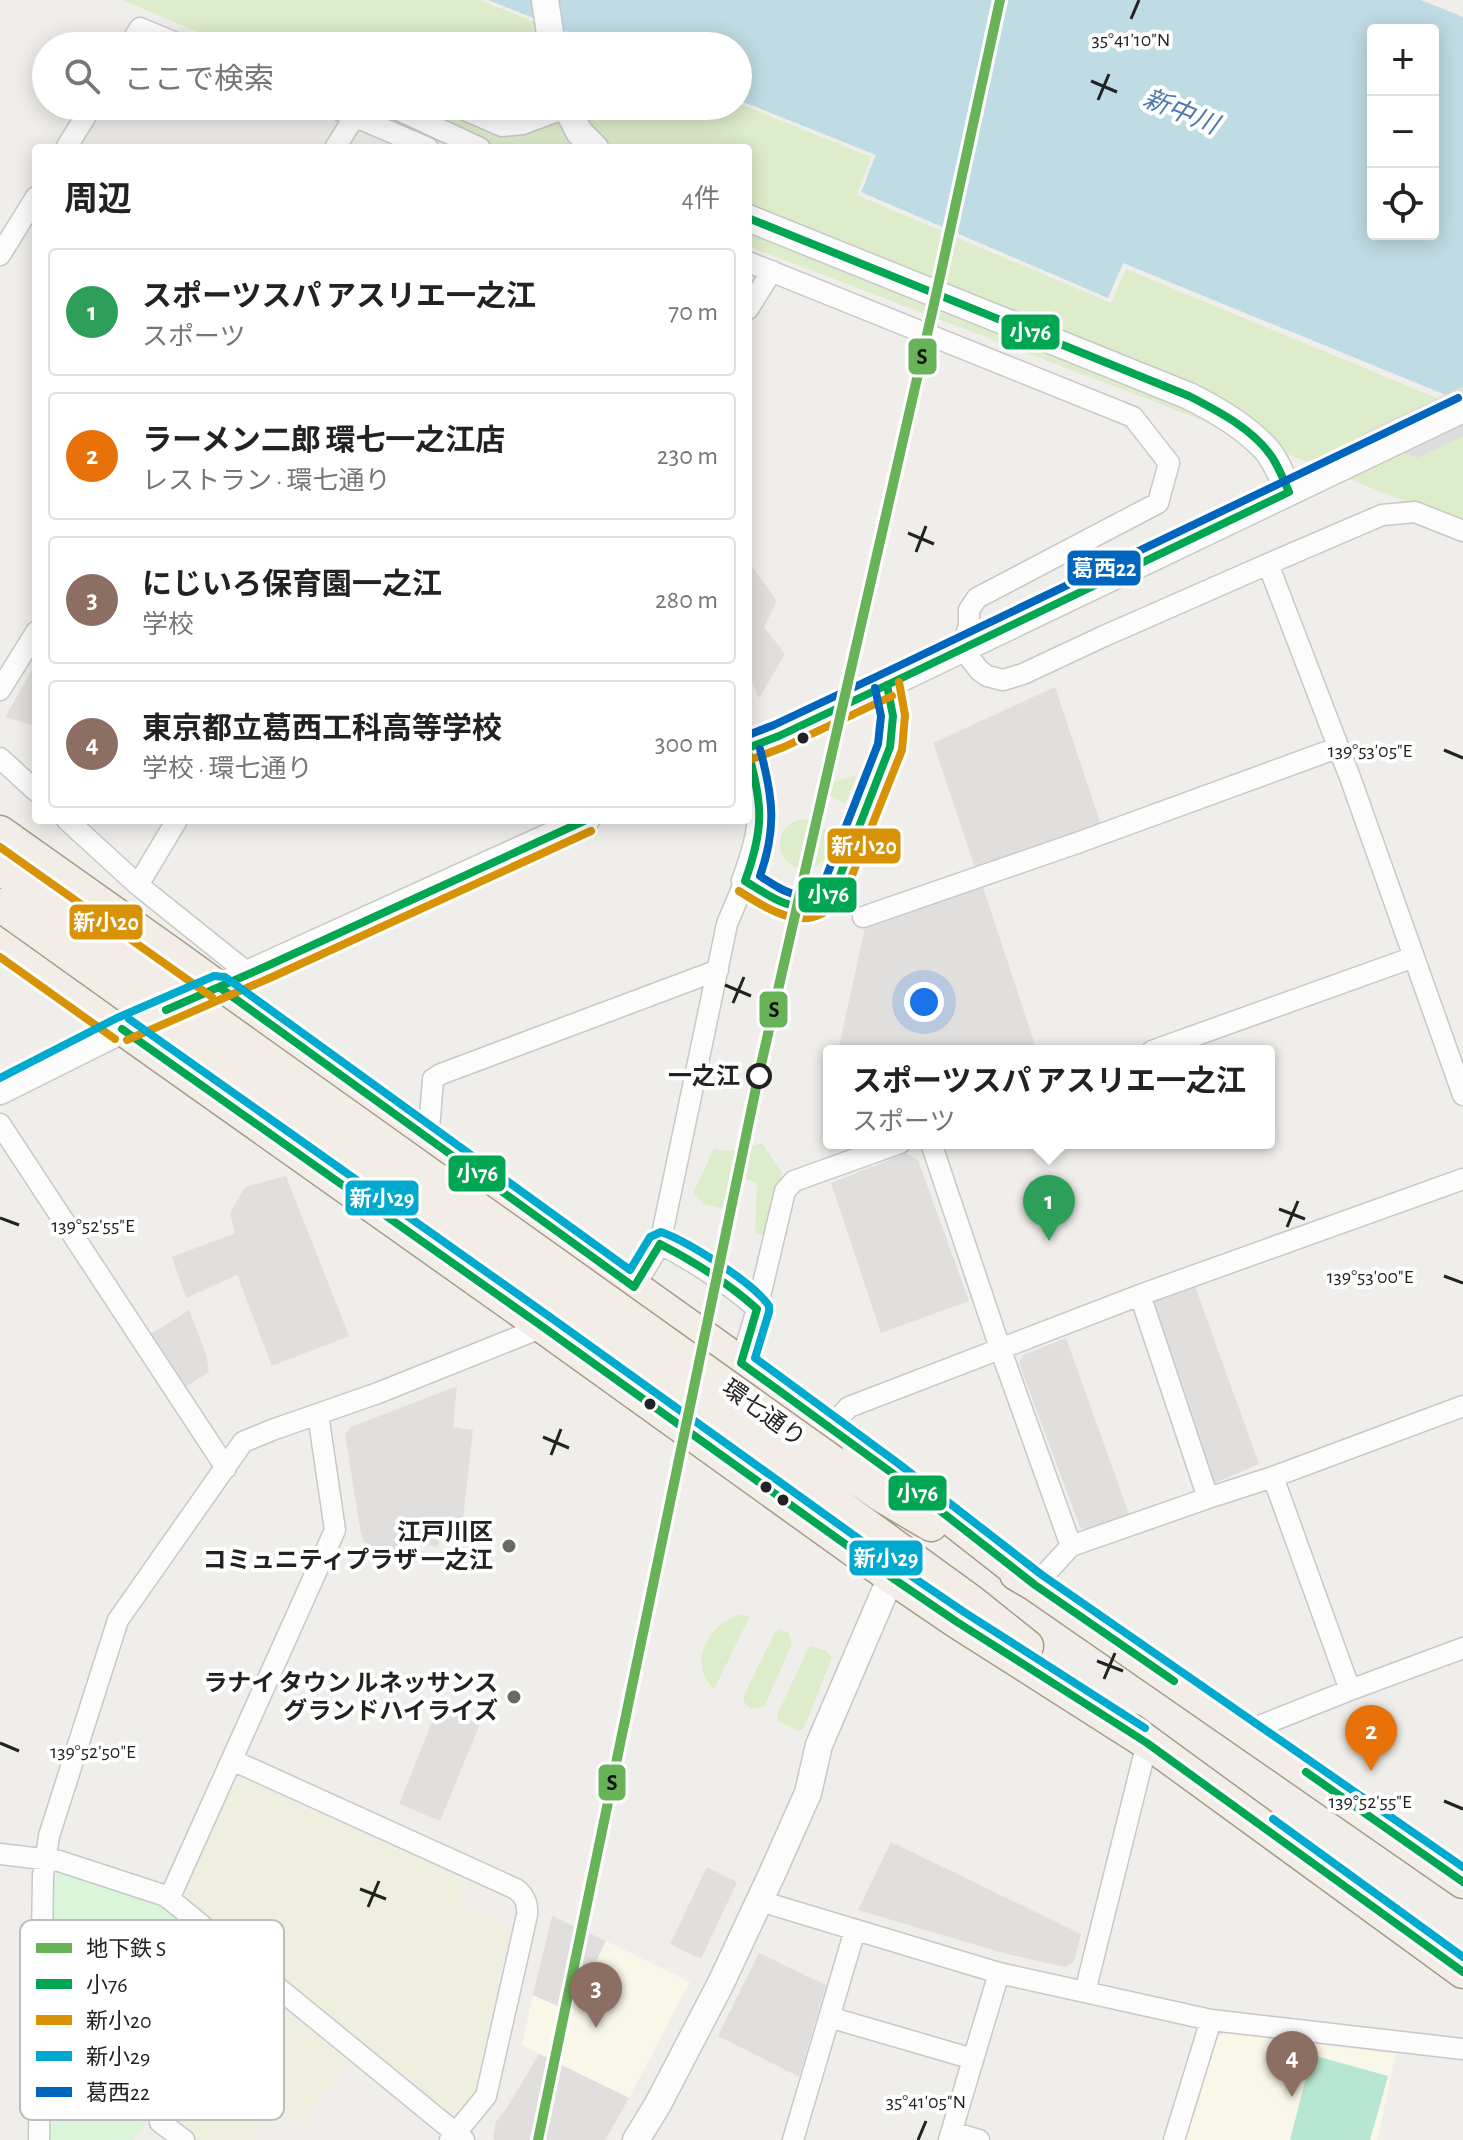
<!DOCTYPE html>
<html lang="ja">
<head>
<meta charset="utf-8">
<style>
  :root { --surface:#fff; --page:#f2f2f2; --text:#222; --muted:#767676; --line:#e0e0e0; --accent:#7c3aed }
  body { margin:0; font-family:"Alegreya Sans","Noto Sans JP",sans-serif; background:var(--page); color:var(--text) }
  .controls { position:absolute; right:24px; top:24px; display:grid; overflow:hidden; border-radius:8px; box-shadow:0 4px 20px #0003 }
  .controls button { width:72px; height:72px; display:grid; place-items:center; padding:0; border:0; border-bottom:2px solid var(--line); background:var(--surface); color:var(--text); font:40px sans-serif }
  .you { position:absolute; left:924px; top:1002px; width:28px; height:28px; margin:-20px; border:6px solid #fff; border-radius:50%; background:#1a73e8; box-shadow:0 0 0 12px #1a73e833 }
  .badge { display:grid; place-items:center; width:52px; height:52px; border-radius:50%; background:var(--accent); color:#fff; font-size:26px; font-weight:700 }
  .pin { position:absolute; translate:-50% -66px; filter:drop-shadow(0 2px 4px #0008) }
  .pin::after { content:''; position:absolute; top:42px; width:28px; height:24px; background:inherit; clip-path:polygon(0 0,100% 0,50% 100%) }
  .popup { position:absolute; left:823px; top:1045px; width:452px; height:104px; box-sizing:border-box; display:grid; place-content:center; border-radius:8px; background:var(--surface); filter:drop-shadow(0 2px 6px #0005); font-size:26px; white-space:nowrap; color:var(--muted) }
  .popup b { font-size:30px; color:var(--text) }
  .popup::after { content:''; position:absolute; left:50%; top:100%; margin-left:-16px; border:16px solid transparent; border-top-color:var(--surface) }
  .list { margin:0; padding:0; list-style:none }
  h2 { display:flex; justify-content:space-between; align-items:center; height:104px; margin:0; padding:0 32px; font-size:34px }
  h2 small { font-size:26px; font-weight:400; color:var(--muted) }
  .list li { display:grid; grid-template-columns:52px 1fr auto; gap:24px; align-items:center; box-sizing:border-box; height:128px; margin:0 16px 16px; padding:0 16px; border:2px solid var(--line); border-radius:8px }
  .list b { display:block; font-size:30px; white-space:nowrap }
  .list p { margin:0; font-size:26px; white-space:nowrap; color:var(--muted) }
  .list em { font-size:26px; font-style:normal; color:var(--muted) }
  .icon { flex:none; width:44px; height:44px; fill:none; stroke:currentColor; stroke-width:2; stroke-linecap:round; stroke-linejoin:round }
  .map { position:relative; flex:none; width:1463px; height:2140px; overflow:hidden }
  .search { position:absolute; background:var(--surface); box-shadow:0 4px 20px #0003; left:32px; top:32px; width:720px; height:88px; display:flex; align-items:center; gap:20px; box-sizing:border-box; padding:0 28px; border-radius:44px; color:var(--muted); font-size:30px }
  .panel { position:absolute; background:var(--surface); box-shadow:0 4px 20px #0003; left:32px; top:144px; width:720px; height:680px; border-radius:8px }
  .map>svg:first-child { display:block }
</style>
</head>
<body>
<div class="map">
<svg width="1463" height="2140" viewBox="0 0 1463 2140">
  <rect width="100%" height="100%" fill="#f0eeeb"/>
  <!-- education -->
  <path fill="#f8f7e8" d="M606,1941L690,1982L629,2098L522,2045L533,1995L571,2012Z
    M1227,2033L1396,2054L1377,2140H1185L1214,2040Z"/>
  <!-- farmland -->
  <path fill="#efefdf" d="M244,1779L467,1881L458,1904L511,1928L474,2092L460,2111L448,2113L188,1902L185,1890L233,1783Z
    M276,2003L349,2063L300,2126L276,2108L251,2140H198L178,2124L177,2116L265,2004Z"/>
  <!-- grass -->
  <path fill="#ddeccb" d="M122,0H480L595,46H231Z
    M738,103L871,157L857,195L1111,303L1126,269L1463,409V525L1228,430L748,246V148H493L384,106H738Z
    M857,775L845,804L816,787Z
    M780 844a25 25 0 1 1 50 0a25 25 0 1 1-50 0Z
    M762,1143L782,1173L770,1237L755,1233L757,1183L742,1177L735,1212L704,1204L693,1193L714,1149L733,1151Z
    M738,1615L750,1616L714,1689C687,1664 708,1625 738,1615Z
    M781,1629L789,1633L792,1644L764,1707L751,1709L745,1703L743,1697L775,1632Z
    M812,1646L826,1651L832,1657L804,1728L798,1731L778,1721L777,1715L808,1649Z"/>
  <!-- park -->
  <path fill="#daf5da" d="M63,1872L160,1906L244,1974L248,1995L133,2140H50L54,1878Z"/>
  <!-- pitch -->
  <path fill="#b7e6d2" d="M1312,2055L1388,2076L1370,2140H1290Z"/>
  <!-- parking -->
  <path fill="#e0dfde" d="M748,561L777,601L764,627L785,654L759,698L748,673Z
    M36,663V726L5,717Z
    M1055,687L1101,825L976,870L933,743Z
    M983,887L1037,1051H838L865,928Z
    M906,1153L918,1160L969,1301L881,1333L831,1183Z
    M286,1176L349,1336L272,1366L237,1275L186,1298L172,1257L235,1233L230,1213L245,1187Z
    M1195,1286L1259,1464L1215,1483L1154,1301Z
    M189,1310L206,1354L209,1372L186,1387L151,1334Z
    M1066,1338L1129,1514L1090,1531L1080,1527L1019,1363L1023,1355Z
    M457,1386L453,1427L473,1430L462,1528L444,1526L440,1529L438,1547L418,1543L410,1564L367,1549L361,1534L345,1434L351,1427Z
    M438,1707L480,1724L440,1821L399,1804Z
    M891,1842L1081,1934L1074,1962L1065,1967L1003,1953L858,1910Z
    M707,1867L737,1882L701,1959L670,1944Z
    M552,1916L606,1941L571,2012L533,1995Z
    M759,1953L826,1985L799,2077L718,2036Z
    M539,2054L629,2098L605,2140H495L493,2138L496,2122L508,2106Z"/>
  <!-- water -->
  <path fill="#bfdbe3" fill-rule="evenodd" d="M488,0H1421L1463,17V402L1123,263L1108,298L861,192L876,155L738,100V46H603ZM1373,30H1433V234H1373Z"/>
  <!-- pier -->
  <path fill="#dedddd" d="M1463,386V436L1417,458L1361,434Z"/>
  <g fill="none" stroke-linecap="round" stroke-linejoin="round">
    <!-- minor casing -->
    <g stroke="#c9c8c7" stroke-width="23">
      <path id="minor" d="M129,46L140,28L183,46
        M330,106L428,148
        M390,106L480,148
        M456,106L502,126L523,124L566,108
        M66,148L92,106
        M335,148L355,116
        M0,255L36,197
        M748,262L1133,417L1169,463L1158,503L977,598L969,610V625L962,648L979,670L987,676L1003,680L1023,674L1102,637L1268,564L1351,780L1463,1095
        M748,309L772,271
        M1268,564L1382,515L1415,512L1463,531
        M0,690L36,632
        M0,758L36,791
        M67,820L138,885L249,974
        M138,885L177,820
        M863,917L1077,843L1337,748
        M1152,1051L1414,957
        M0,1124L226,1468
        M427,1139L430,1118L433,1079L441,1074L718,970
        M931,1143L1000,1348L1071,1546
        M660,1244C688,1258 734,1287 757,1309
        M634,1287L660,1244L727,924L745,881
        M1140,1295L1208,1498
        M741,1363L757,1309L785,1191L794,1181L900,1143
        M829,1428L849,1407L1140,1295L1463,1179
        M1273,1477L1350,1690
        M1035,1585L1071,1546L1208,1498L1273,1477L1463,1406
        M1247,1731L1350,1690L1463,1648
        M232,1760L516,1889C525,1896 528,1904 527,1915L486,2096L450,2140
        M0,1854L59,1861L166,1896L464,2140
        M169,1899L335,1530L318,1414
        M760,1901L999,1973L1211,2020L1463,2049
        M1085,1992L1147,1743
        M829,2017L973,2059
        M952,2132L979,2140
        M39,2140L43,1875L49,1836L118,1620L243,1442L272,1430L378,1393L543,1327
        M184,2140L160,2122L270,1982
        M793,2140L855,1930
        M949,2140L999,1973
        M1174,2140L1211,2020"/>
    </g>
    <!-- tertiary casing -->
    <g stroke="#c9c8c7" stroke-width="29">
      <path id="tertiary" d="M545,0L552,46
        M566,106L579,132L595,148
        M748,218L1189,396C1215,409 1243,425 1264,447C1276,459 1282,477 1289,492
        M748,748L779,736L887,685L1463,409
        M748,752C765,808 766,825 745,881C765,893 800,919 823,901C828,897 832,891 836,886L890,747C895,724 893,707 887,685
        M203,994L586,820
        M0,1091L138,1022
        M636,2140L658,2104L721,1983L772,1874L808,1793L819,1745L891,1577"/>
    </g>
    <!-- primary casing -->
    <g stroke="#a79c86" stroke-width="35">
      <path id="primary" d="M0,832L175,956L427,1139L741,1363L892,1473L1035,1585
        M0,942L543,1327L891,1577L957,1622L1147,1743
        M833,1462L882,1496L931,1525
        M818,1490L972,1602L1027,1646
        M1016,1574L1035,1585L1463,1882
        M1131,1730L1463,1972"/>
    </g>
    <!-- minor -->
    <use href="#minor" stroke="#fdfcfc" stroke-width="20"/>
    <!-- tertiary -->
    <use href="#tertiary" stroke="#fdfcfc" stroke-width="26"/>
    <!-- primary -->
    <use href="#primary" stroke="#f3ede7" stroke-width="32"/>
    <!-- primary-bridge casing -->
    <g stroke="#a79c86" stroke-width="35" stroke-linecap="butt">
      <path id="primary-bridge" d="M0,868L833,1462
        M0,905L818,1490"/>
    </g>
    <!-- primary-bridge -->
    <use href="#primary-bridge" stroke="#f3ede7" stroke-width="32"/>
    <!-- bus-1 casing -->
    <g stroke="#fff" stroke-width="14">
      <path id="bus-1" d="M748,218L1189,396C1218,411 1253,429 1272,457C1279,468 1284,480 1289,492L887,685L779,736L748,748
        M748,752C763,805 764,829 745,881C778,901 806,924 836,886L890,747L893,716L887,685
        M219,987L634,1287L660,1244C695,1262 728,1283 757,1309L741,1363L892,1473L1035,1585L1174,1681
        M166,1010L267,966L586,820
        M122,1029L543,1327L891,1577L957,1622L1147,1743L1463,1972
        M1306,1772L1463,1882"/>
    </g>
    <!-- bus-2 casing -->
    <g stroke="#fff" stroke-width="14">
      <path id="bus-2" d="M752,759L784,747L892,696
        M0,847L212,997
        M739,891C777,915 812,937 845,893L902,750L905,715L899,682
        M0,957L115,1039
        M127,1040L272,977L591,831"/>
    </g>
    <!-- bus-3 casing -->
    <g stroke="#fff" stroke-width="14">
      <path id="bus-3" d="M129,1019L550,1317L898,1567L964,1612L1145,1728
        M0,1078L117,1018L214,976L225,977L630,1270L650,1237L661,1232C687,1241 754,1283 769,1306V1312L755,1358L899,1464L1042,1575L1463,1867
        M1273,1819L1463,1957"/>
    </g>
    <!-- bus-4 casing -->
    <g stroke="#fff" stroke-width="14">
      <path id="bus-4" d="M748,735L774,725L882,674L1458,398
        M760,749C773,797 777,828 760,876C783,891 804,907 825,880L878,744L881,716L875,688"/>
    </g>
    <!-- bus-1 -->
    <use href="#bus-1" stroke="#00a651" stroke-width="8"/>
    <!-- bus-2 -->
    <use href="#bus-2" stroke="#d79205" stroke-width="8"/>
    <!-- bus-3 -->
    <use href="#bus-3" stroke="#00a9ce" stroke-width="8"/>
    <!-- bus-4 -->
    <use href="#bus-4" stroke="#0065bd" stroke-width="8"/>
    <!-- metro-1 casing -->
    <g stroke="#fff" stroke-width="16">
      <path id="metro-1" d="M538,2140L758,1078L936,295L1000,0"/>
    </g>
    <!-- metro-1 -->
    <use href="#metro-1" stroke="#68b357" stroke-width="10"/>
  </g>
  <!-- ticks -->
  <path fill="none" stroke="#222" stroke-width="3" d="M1131,19L1139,0M1091,81L1117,92M1098,100L1109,74M908,533L934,544M916,552L926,526M1444,750L1463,758M725,985L751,996M733,1003L744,977M1279,1209L1305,1219M0,1218L19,1225M1287,1227L1298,1201M1444,1276L1463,1283M543,1437L569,1448M551,1455L561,1429M1097,1661L1123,1671M1104,1679L1115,1653M0,1743L19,1751M1444,1801L1463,1809M360,1889L386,1899M368,1907L379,1881M918,2140L926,2121"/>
  <!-- markers -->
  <g fill="#222" stroke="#fff" stroke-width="3">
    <circle cx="803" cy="738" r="7"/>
    <circle cx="650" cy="1404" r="7"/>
    <circle cx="766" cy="1487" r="7"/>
    <circle cx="783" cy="1500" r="7"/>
  </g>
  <circle fill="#fff" stroke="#222" stroke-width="4" cx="759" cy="1076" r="11"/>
  <g fill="#6a6968" stroke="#fff" stroke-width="3">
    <circle cx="509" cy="1546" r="8"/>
    <circle cx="514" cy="1697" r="8"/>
  </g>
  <g text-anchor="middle" stroke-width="8" stroke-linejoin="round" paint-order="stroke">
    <!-- stop labels -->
    <g font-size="24" font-weight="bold" fill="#222" stroke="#fff" text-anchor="end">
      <text x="740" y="1084">一之江</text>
    </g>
    <!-- street labels -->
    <g font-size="24" fill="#222" stroke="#fff">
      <text transform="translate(764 1413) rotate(36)" y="8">環七通り</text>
    </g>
    <!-- poi labels -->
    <g font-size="24" font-weight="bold" fill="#222" stroke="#fff" text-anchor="end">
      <text x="493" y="1540">江戸川区<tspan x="493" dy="28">コミュニティプラザ 一之江</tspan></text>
      <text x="498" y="1691">ラナイ タウン ルネッサンス<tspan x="498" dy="28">グランドハイライズ</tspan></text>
    </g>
    <!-- water labels -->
    <g font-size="26" font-style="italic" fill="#4a7aab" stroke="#fff">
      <text transform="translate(1181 111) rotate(22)" y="9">新中川</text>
    </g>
  </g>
  <!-- legend -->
  <rect x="20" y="1920" width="264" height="200" rx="12" fill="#fff" stroke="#bdbdbd" stroke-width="2"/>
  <rect x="36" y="1943" width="36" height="10" fill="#68b357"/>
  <rect x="36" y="1979" width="36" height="10" fill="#00a651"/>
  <rect x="36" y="2015" width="36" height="10" fill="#d79205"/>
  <rect x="36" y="2051" width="36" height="10" fill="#00a9ce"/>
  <rect x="36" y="2087" width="36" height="10" fill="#0065bd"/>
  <g font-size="22" fill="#222">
    <text x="86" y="1956">地下鉄 S</text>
    <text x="86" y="1992">小76</text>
    <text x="86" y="2028">新小20</text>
    <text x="86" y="2064">新小29</text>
    <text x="86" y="2100">葛西22</text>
  </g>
  <g font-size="20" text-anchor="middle" fill="#222" stroke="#fff" stroke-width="8" stroke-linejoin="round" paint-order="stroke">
    <text x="1131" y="46">35°41'10"N</text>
    <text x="1370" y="757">139°53'05"E</text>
    <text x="93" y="1232">139°52'55"E</text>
    <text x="1370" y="1283">139°53'00"E</text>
    <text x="93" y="1758">139°52'50"E</text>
    <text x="1370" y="1808">139°52'55"E</text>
    <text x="926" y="2108">35°41'05"N</text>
  </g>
  <g stroke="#fff" stroke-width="3">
    <rect x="1000" y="313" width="61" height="38" rx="8" fill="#00a651"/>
    <rect x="907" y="337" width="31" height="39" rx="8" fill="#68b357"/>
    <rect x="1066" y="549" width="76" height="38" rx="8" fill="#0065bd"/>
    <rect x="826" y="827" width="76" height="38" rx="8" fill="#d79205"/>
    <rect x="797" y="876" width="61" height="38" rx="8" fill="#00a651"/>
    <rect x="68" y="903" width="76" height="38" rx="8" fill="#d79205"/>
    <rect x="758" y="990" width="31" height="39" rx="8" fill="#68b357"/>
    <rect x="447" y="1154" width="60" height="39" rx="8" fill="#00a651"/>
    <rect x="344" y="1179" width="76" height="38" rx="8" fill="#00a9ce"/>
    <rect x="887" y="1474" width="61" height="38" rx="8" fill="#00a651"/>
    <rect x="848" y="1539" width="76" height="38" rx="8" fill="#00a9ce"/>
    <rect x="597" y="1763" width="30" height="39" rx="8" fill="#68b357"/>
  </g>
  <g font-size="22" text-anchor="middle" font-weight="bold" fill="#fff">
    <text x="1030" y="340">小76</text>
    <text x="1104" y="576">葛西22</text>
    <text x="864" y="854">新小20</text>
    <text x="828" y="902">小76</text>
    <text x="106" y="930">新小20</text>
    <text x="477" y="1181">小76</text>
    <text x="382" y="1206">新小29</text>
    <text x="917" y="1501">小76</text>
    <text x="886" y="1566">新小29</text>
  </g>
  <g font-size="22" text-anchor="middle" font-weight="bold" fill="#111">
    <text x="922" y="364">S</text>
    <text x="774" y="1017">S</text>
    <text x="612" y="1790">S</text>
  </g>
</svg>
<div class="controls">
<button>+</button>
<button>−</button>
<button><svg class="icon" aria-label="locate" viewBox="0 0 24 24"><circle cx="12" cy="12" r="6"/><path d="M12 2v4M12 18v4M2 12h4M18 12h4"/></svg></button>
</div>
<div class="you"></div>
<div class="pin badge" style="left:1049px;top:1241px;background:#2e9e5b">1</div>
<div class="popup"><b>スポーツスパ アスリエ一之江</b>スポーツ</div>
<div class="pin badge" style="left:1371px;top:1771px;background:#e8710a">2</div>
<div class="pin badge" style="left:596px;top:2028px;background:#8d6e63">3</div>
<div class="pin badge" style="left:1292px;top:2097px;background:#8d6e63">4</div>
<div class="search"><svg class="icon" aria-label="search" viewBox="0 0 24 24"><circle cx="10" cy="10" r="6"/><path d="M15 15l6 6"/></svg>ここで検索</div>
<section class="panel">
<h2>周辺<small>4件</small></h2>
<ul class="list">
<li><span class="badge" style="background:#2e9e5b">1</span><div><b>スポーツスパ アスリエ一之江</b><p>スポーツ</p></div><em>70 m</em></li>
<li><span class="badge" style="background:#e8710a">2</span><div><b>ラーメン二郎 環七一之江店</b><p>レストラン · 環七通り</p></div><em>230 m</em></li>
<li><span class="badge" style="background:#8d6e63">3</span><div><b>にじいろ保育園一之江</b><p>学校</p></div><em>280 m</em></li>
<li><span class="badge" style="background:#8d6e63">4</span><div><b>東京都立葛西工科高等学校</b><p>学校 · 環七通り</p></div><em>300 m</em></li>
</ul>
</section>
</div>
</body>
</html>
